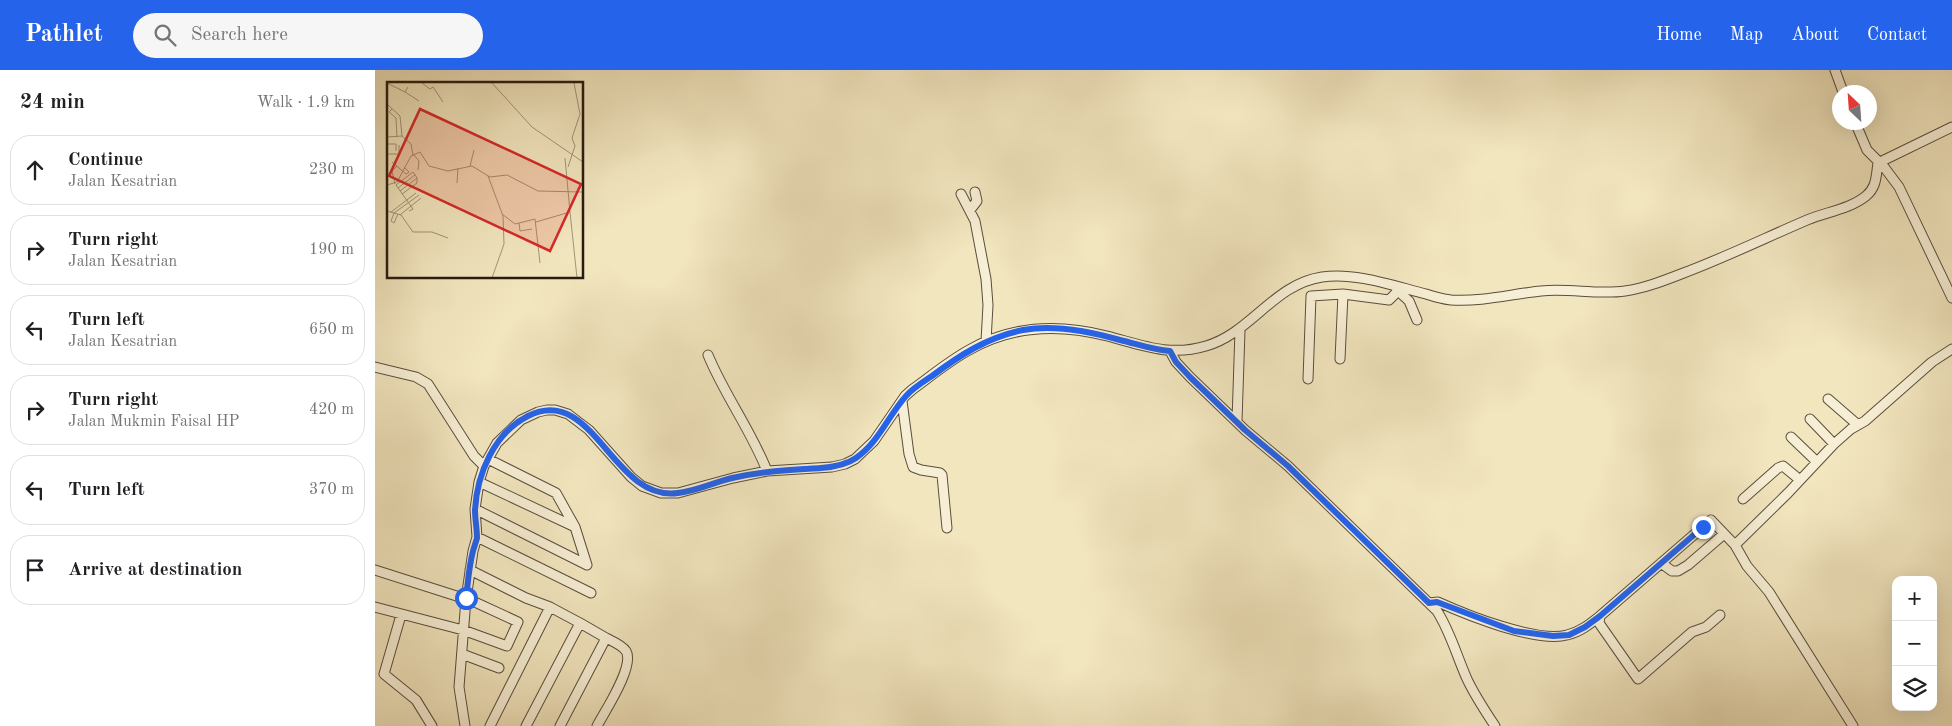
<!DOCTYPE html>
<html lang="en">
<head>
<meta charset="utf-8">
<style>
  :root { --surface:#fff; --page:#f6f6f6; --text:#202124; --muted:#757577; --line:#e0e0e0; --accent:#2563eb }
  body { margin:0; font-family:"Old Standard TT",serif; background:var(--page); color:var(--text) }
  .controls { position:absolute; right:15px; bottom:15px; display:grid; overflow:hidden; border-radius:10px; box-shadow:0 5px 20px #0002 }
  .controls button { width:45px; height:45px; display:grid; place-items:center; padding:0; border:0; border-bottom:1px solid var(--line); background:var(--surface); color:var(--text); font:25px sans-serif }
  .compass { position:absolute; left:1457px; top:15px; width:45px; height:45px; border-radius:50%; background:var(--surface); box-shadow:0 5px 20px #0002; rotate:335deg }
  .stop { position:absolute; width:15px; height:15px; margin:-11px; border:4px solid #2563eb; border-radius:50%; background:#fff }
  .stop.end { background:#2563eb; border-color:#fff; box-shadow:0 1px 5px #0008 }
  .list { margin:0; padding:0; list-style:none }
  h2 { display:flex; justify-content:space-between; align-items:center; height:65px; margin:0; padding:0 20px; font-size:21px }
  h2 small { font-size:16px; font-weight:400; color:var(--muted) }
  .list li { display:grid; grid-template-columns:32px 1fr auto; gap:15px; align-items:center; box-sizing:border-box; height:70px; margin:0 10px 10px; padding:0 10px; border:1px solid var(--line); border-radius:20px }
  .list b { display:block; font-size:19px; white-space:nowrap }
  .list p { margin:0; font-size:16px; white-space:nowrap; color:var(--muted) }
  .list em { font-size:16px; font-style:normal; color:var(--muted) }
  .icon { flex:none; width:28px; height:28px; fill:none; stroke:currentColor; stroke-width:2; stroke-linecap:round; stroke-linejoin:round }
  .map { position:relative; flex:none; width:1577px; height:656px; overflow:hidden }
  header { display:flex; align-items:center; gap:30px; box-sizing:border-box; height:70px; padding:0 25px; background:var(--accent); color:#fff }
  header strong { font-size:24px }
  nav { display:flex; gap:28px; margin-inline-start:auto; font-size:18px }
  .search { width:350px; height:45px; background:var(--page); display:flex; align-items:center; gap:12px; box-sizing:border-box; padding:0 18px; border-radius:28px; color:var(--muted); font-size:19px }
  main { display:flex }
  aside { flex:1; background:var(--surface) }
  .map>svg:first-child { display:block }
</style>
</head>
<body>
<header>
<strong>Pathlet</strong>
<div class="search"><svg class="icon" aria-label="search" viewBox="0 0 24 24"><circle cx="10" cy="10" r="6"/><path d="M15 15l6 6"/></svg>Search here</div>
<nav><a>Home</a><a>Map</a><a>About</a><a>Contact</a></nav>
</header>
<main>
<aside>
<h2>24 min<small>Walk · 1.9 km</small></h2>
<ul class="list">
<li><svg class="icon" aria-label="ahead" viewBox="0 0 24 24"><path d="M12 20V5M6 11l6-6 6 6"/></svg><div><b>Continue</b><p>Jalan Kesatrian</p></div><em>230 m</em></li>
<li><svg class="icon" aria-label="right" viewBox="0 0 24 24"><path d="M7 20v-9h11M14 6l5 5-5 5"/></svg><div><b>Turn right</b><p>Jalan Kesatrian</p></div><em>190 m</em></li>
<li><svg class="icon" aria-label="left" viewBox="0 0 24 24"><path d="M17 20v-9H6M10 6l-5 5 5 5"/></svg><div><b>Turn left</b><p>Jalan Kesatrian</p></div><em>650 m</em></li>
<li><svg class="icon" aria-label="right" viewBox="0 0 24 24"><path d="M7 20v-9h11M14 6l5 5-5 5"/></svg><div><b>Turn right</b><p>Jalan Mukmin Faisal HP</p></div><em>420 m</em></li>
<li><svg class="icon" aria-label="left" viewBox="0 0 24 24"><path d="M17 20v-9H6M10 6l-5 5 5 5"/></svg><div><b>Turn left</b></div><em>370 m</em></li>
<li><svg class="icon" aria-label="arrive" viewBox="0 0 24 24"><path d="M6 21V4h12l-3 4 3 4H6"/></svg><div><b>Arrive at destination</b></div></li>
</ul>
</aside>
<div class="map">
<svg width="1577" height="656" viewBox="0 0 1577 656">
  <rect width="100%" height="100%" fill="#f2e6bf"/>
  <filter id="stains"><feTurbulence type="fractalNoise" baseFrequency=".004" numOctaves="4"/><feColorMatrix values="0 0 0 0 .2 0 0 0 0 .09 0 0 0 0 .02 0 0 0 .5 -.17"/></filter>
  <radialGradient id="worn" r=".72"><stop offset=".6" stop-color="#630" stop-opacity="0"/><stop offset="1" stop-color="#630" stop-opacity=".3"/></radialGradient>
  <g fill="none" stroke-linecap="round" stroke-linejoin="round">
    <!-- minor casing -->
    <g stroke="#5a4e3c" stroke-width="11">
      <path id="minor" d="M1460,0L1468,22
        M1480,52L1492,80L1509,97L1524,117L1577,228
        M1503,93L1577,57
        M586,124L600,151L611,209L613,235L611,271
        M595,140L602,131L600,122
        M1022,220L1034,231L1042,250
        M795,281L801,292L815,307L870,360L913,396L1062,541C1076,563 1082,587 1092,609C1100,626 1110,641 1120,656
        M333,285C350,326 376,360 392,401
        M965,289L968,224
        M0,297L41,307L53,314L99,386L109,396
        M933,309L936,226L968,224L1014,230L1020,224L1024,218
        M1453,329L1483,355
        M527,331L534,384L538,397L546,400L565,403L567,405L572,458
        M1435,349L1459,374
        M862,351L865,260
        M1416,367L1441,391
        M113,389L181,423L200,457L212,495
        M104,412L200,457
        M1368,429L1403,398L1408,396L1425,410
        M100,439L212,495
        M102,467L216,523
        M1360,475L1413,423L1459,374L1476,359L1490,351L1557,292L1577,279
        M1286,493L1297,501H1303L1313,495L1349,464
        M0,500L91,529
        M95,500L151,528L175,537
        M1054,533L1063,532C1092,545 1161,573 1192,565C1205,562 1215,554 1225,546L1336,450L1360,475L1372,496L1394,522L1478,656
        M0,537L88,560L132,576L143,552L91,528
        M26,545L9,604L41,630L57,656
        M1225,546L1224,553L1263,609L1317,562L1331,557L1345,545
        M87,584L124,598
        M90,656L84,617L91,529L98,481L102,467L100,439L104,412L109,396L122,373L146,350L163,342L172,340H180L193,344L214,360L256,407L267,416L286,423H303L358,408L392,401L457,397L470,394L480,389L499,371L530,326L538,319C556,306 574,291 594,280C637,255 685,254 732,266C767,275 794,287 831,276C876,263 899,214 947,207C980,202 1019,216 1051,224C1060,227 1067,229 1076,230C1107,232 1136,224 1166,221C1194,218 1223,225 1250,221C1270,218 1288,211 1306,204C1349,188 1390,168 1432,150C1451,142 1475,139 1491,126C1502,117 1501,105 1503,93
        M115,656L175,537L205,553
        M151,656L205,553L231,568L185,656
        M222,656C230,641 260,596 251,581C247,575 237,571 231,568"/>
    </g>
    <!-- minor -->
    <use href="#minor" stroke="#f7efd5" stroke-width="9"/>
  </g>
  <g fill="none" stroke-linecap="round" stroke-linejoin="round">
    <!-- route -->
    <path stroke="#2563eb" stroke-width="6" d="M91,528C93,512 94,496 98,481C99,477 101,472 102,468C102,459 100,449 100,440C102,404 119,363 153,346C219,313 237,432 303,423C321,421 340,412 357,408C387,401 416,400 446,398C458,397 471,395 481,388C504,372 513,346 531,326C538,318 548,312 557,306C585,285 613,267 648,260C680,254 714,261 745,270C762,274 778,280 795,281L801,292L815,307L870,360L913,396L1054,533L1062,532L1139,561L1178,566L1194,565L1210,557L1225,546L1328,457"/>
  </g>
  <!-- overview -->
  <g transform="translate(12 12)">
    <rect width="196" height="196" fill="#f2e6bf"/>
    <path fill="none" stroke="#a19579" stroke-width="1" d="M0,1L18,10M35,1L43,7L46,5L56,20M105,1L145,45L196,80M21,5L18,10L32,19M0,22L13,34L15,54M5,27L2,30L9,36L10,55M0,55L15,54L24,62L26,73M0,62H9V69M0,72H12V63M26,72L32,79L31,88M178,76L183,130M5,80L19,92L22,90L17,85M83,84L87,68M181,85L188,64L185,56L193,32L187,1M101,94L116,134L117,162L105,196M70,101L71,86M8,102L5,89L10,84M0,103L10,100L24,74L33,70L42,84L61,89L85,84L103,95L120,93L151,109L196,110M11,106L28,93L30,96L13,109M15,112L30,101V96M0,129L14,133L26,150H45L61,156M22,129L26,127L9,103L26,90L28,93M4,130L29,111M11,132L7,141L4,139L7,131L32,113M115,132L128,142L148,137L153,181M13,133L34,116M149,140L183,130L190,196M132,141L133,149L145,147"/>
    <path fill="#d62828" fill-opacity="0.15" stroke="#d62828" stroke-width="2.5" d="M33,27L194,102L163,169L2,94Z"/>
    <rect width="196" height="196" fill="none" stroke="#271c10" stroke-width="2.5"/>
  </g>
  <rect width="100%" height="100%" filter="url(#stains)"/>
  <rect width="100%" height="100%" fill="url(#worn)"/>
</svg>
<div class="controls">
<button>+</button>
<button>−</button>
<button><svg class="icon" aria-label="layers" viewBox="0 0 24 24"><path d="M12 4l9 5-9 5-9-5zM3 14l9 5 9-5"/></svg></button>
</div>
<svg class="compass" viewBox="-18 -18 36 36"><path d="M0-13l5 13h-10z" fill="#e53935"/><path d="M0 13l5-13h-10z" fill="#757577"/></svg>
<div class="stop" style="left:91px;top:528px"></div>
<div class="stop end" style="left:1328px;top:457px"></div>
</div>
</main>
</body>
</html>
